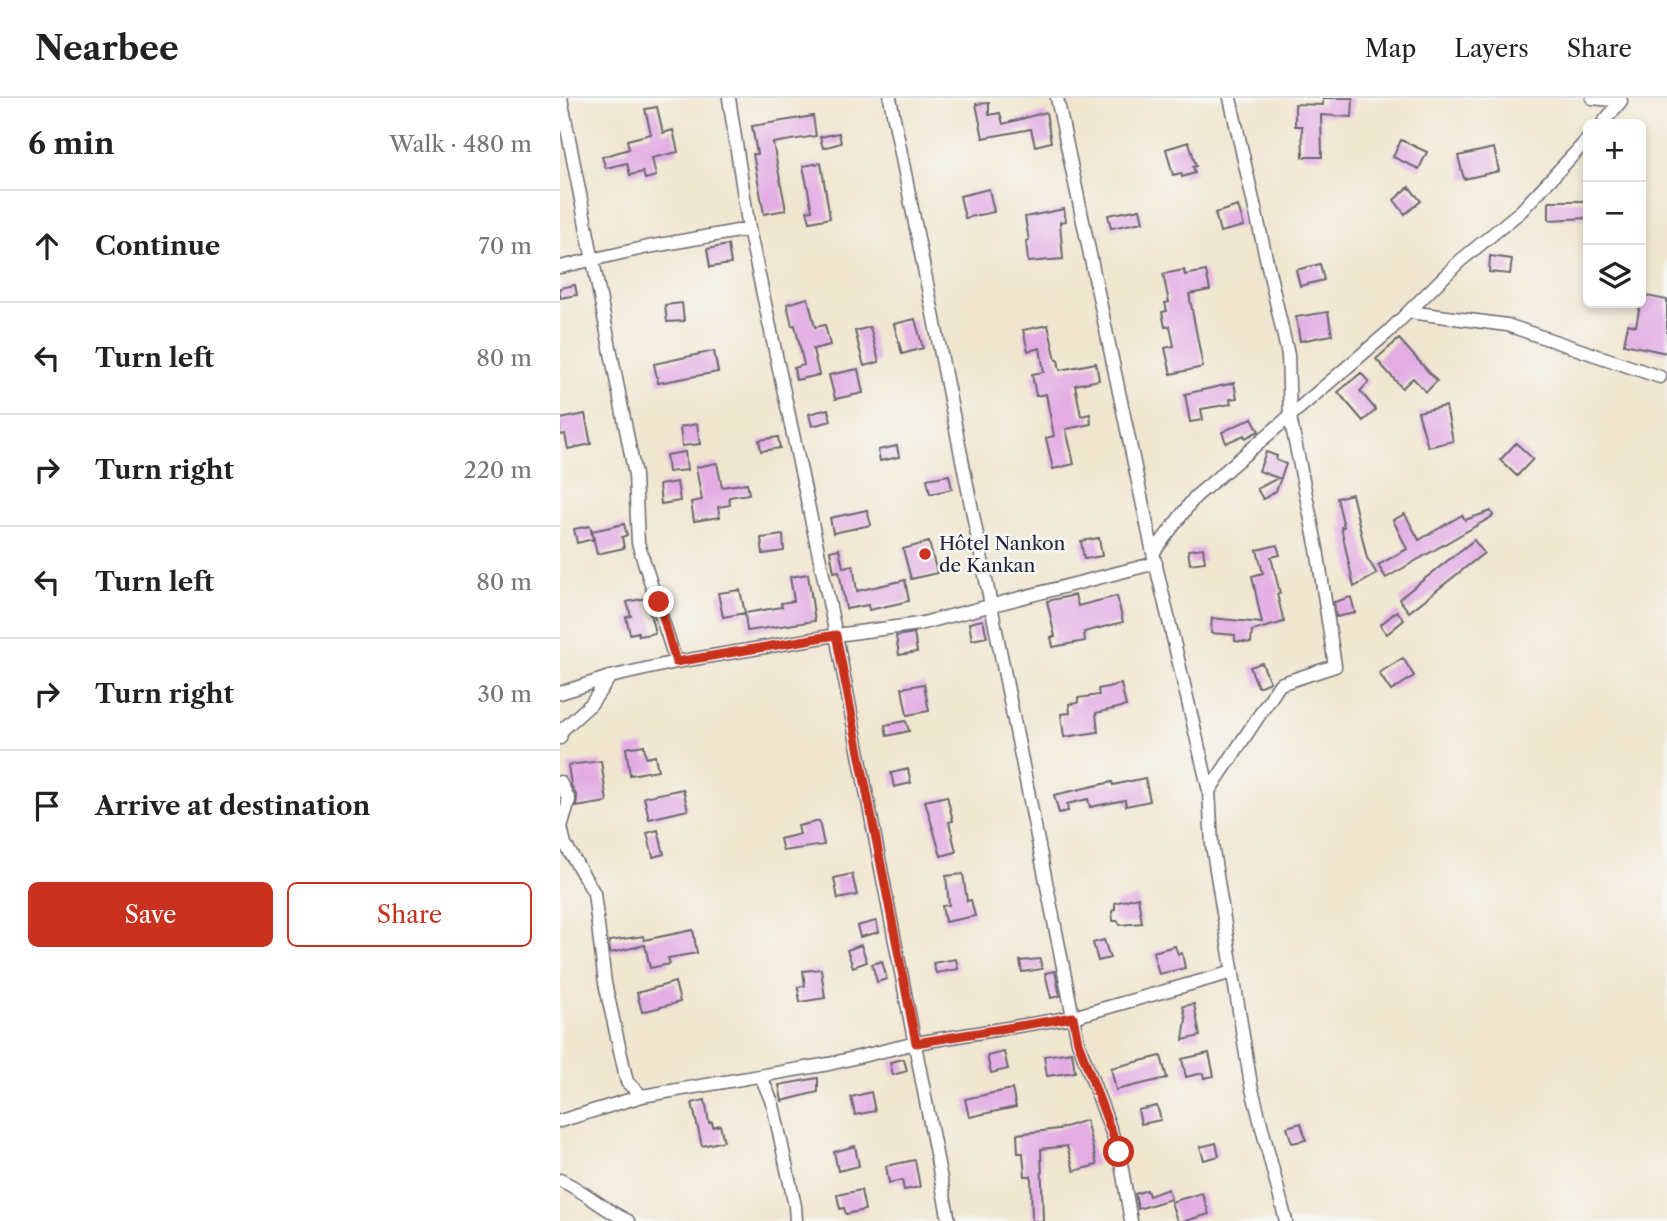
<!DOCTYPE html>
<html lang="en">
<head>
<meta charset="utf-8">
<style>
  :root { --surface:#fff; --page:#f2f2f2; --text:#222; --muted:#767676; --line:#e0e0e0; --accent:#c8321e }
  body { margin:0; font-family:"Libre Caslon Text",serif; background:var(--page); color:var(--text) }
  .controls { position:absolute; right:21px; top:21px; display:grid; overflow:hidden; border-radius:10px; box-shadow:0 4px 10px #0003 }
  .controls button { width:63px; height:63px; display:grid; place-items:center; padding:0; border:0; border-bottom:2px solid var(--line); background:var(--surface); color:var(--text); font:35px sans-serif }
  .stop { position:absolute; width:21px; height:21px; margin:-16px; border:5px solid #c8321e; border-radius:50%; background:#fff }
  .stop.end { background:#c8321e; border-color:#fff; box-shadow:0 2px 7px #0008 }
  .list { margin:0; padding:0; list-style:none }
  h2 { display:flex; justify-content:space-between; align-items:center; height:91px; margin:0; padding:0 28px; font-size:30px }
  h2 small { font-size:23px; font-weight:400; color:var(--muted) }
  .list li { display:grid; grid-template-columns:46px 1fr auto; gap:21px; align-items:center; box-sizing:border-box; height:112px; padding:0 28px; border-top:2px solid var(--line) }
  .list b { display:block; font-size:26px; white-space:nowrap }
  .list em { font-size:23px; font-style:normal; color:var(--muted) }
  .actions { display:flex; gap:14px; padding:21px 28px }
  .actions a { flex:1; padding:16px 0; border:2px solid var(--accent); border-radius:10px; text-align:center; font-size:24px; color:var(--accent) }
  .actions .main { background:var(--accent); color:#fff }
  .icon { flex:none; width:38px; height:38px; fill:none; stroke:currentColor; stroke-width:2; stroke-linecap:round; stroke-linejoin:round }
  .map { position:relative; flex:none; width:1107px; height:1123px; overflow:hidden }
  header { display:flex; align-items:center; gap:42px; box-sizing:border-box; height:98px; padding:0 35px; background:var(--surface); border-bottom:2px solid var(--line) }
  header strong { font-size:33px }
  nav { display:flex; gap:38px; margin-inline-start:auto; font-size:24px }
  main { display:flex }
  aside { flex:1; background:var(--surface) }
  .map>svg:first-child { display:block }
</style>
</head>
<body>
<header>
<strong>Nearbee</strong>
<nav><a>Map</a><a>Layers</a><a>Share</a></nav>
</header>
<main>
<aside>
<h2>6 min<small>Walk · 480 m</small></h2>
<ul class="list">
<li><svg class="icon" aria-label="ahead" viewBox="0 0 24 24"><path d="M12 20V5M6 11l6-6 6 6"/></svg><div><b>Continue</b></div><em>70 m</em></li>
<li><svg class="icon" aria-label="left" viewBox="0 0 24 24"><path d="M17 20v-9H6M10 6l-5 5 5 5"/></svg><div><b>Turn left</b></div><em>80 m</em></li>
<li><svg class="icon" aria-label="right" viewBox="0 0 24 24"><path d="M7 20v-9h11M14 6l5 5-5 5"/></svg><div><b>Turn right</b></div><em>220 m</em></li>
<li><svg class="icon" aria-label="left" viewBox="0 0 24 24"><path d="M17 20v-9H6M10 6l-5 5 5 5"/></svg><div><b>Turn left</b></div><em>80 m</em></li>
<li><svg class="icon" aria-label="right" viewBox="0 0 24 24"><path d="M7 20v-9h11M14 6l5 5-5 5"/></svg><div><b>Turn right</b></div><em>30 m</em></li>
<li><svg class="icon" aria-label="arrive" viewBox="0 0 24 24"><path d="M6 21V4h12l-3 4 3 4H6"/></svg><div><b>Arrive at destination</b></div></li>
</ul>
<div class="actions"><a class="main">Save</a><a>Share</a></div>
</aside>
<div class="map">
<svg width="1107" height="1123" viewBox="0 0 1107 1123">
  <rect width="100%" height="100%" fill="#f6f6f2"/>
  <filter id="ink" filterUnits="userSpaceOnUse"><feTurbulence type="fractalNoise" baseFrequency=".0143" numOctaves="2"/><feDisplacementMap in="SourceGraphic" scale="14" xChannelSelector="R" yChannelSelector="G"/><feConvolveMatrix kernelMatrix="1 2 1 2 8 2 1 2 1" color-interpolation-filters="sRGB"/></filter>
  <filter id="wash" filterUnits="userSpaceOnUse"><feTurbulence type="fractalNoise" baseFrequency=".00686" numOctaves="4" result="noise"/><feDisplacementMap in="SourceGraphic" scale="28" xChannelSelector="R" yChannelSelector="G"/><feGaussianBlur stdDeviation="1.57" result="paint"/><feColorMatrix in="noise" values="0 0 0 0 0 0 0 0 0 0 0 0 0 0 0 0 0 1.4 0 .05"/><feComposite in="paint" operator="in"/></filter>
  <g filter="url(#wash)">
    <rect width="100%" height="100%" fill="#f0e6cf"/>
    <g id="blocks">
      <!-- building -->
      <path fill="#e3ade4" d="M763,0H793L792,19L761,17L762,59H743L742,28H735V6L763,7Z
        M429,5V17L440,15L443,26L486,14L491,44L475,48L471,31L423,40L416,6Z
        M97,9L103,35L113,32L118,54L92,60L96,78L85,81L83,74L70,77L67,65L46,70L42,59L69,51L67,42L91,36L85,11Z
        M253,18L256,38L213,45L226,112L204,116L193,56H197L192,28Z
        M279,35L281,45L263,50L260,39Z
        M841,42L867,54L859,71L833,59Z
        M629,44L636,68L633,69L635,75L622,79L621,75L613,77L606,51Z
        M934,50L939,73L904,81L898,58Z
        M261,65L270,120L250,124L247,113L252,112L243,68Z
        M849,89L861,103L845,116L834,102Z
        M429,91L434,114L405,120L400,98Z
        M989,103H1028V120L989,122Z
        M678,108L684,128L660,134L655,115Z
        M504,111L506,123L500,124L503,161L468,164L466,143H469L465,119Z
        M580,111L583,124L551,130L548,117Z
        M168,147L171,166L150,169L147,151Z
        M930,158L952,161L950,176L929,174Z
        M760,166L764,182L740,188L736,172Z
        M624,172L625,177L646,173L650,192L629,196L643,269L611,276L605,250L614,248L610,228L605,229L602,214L607,213L605,205L609,204L603,176Z
        M15,187L17,197L0,200V190Z
        M1082,197L1107,202V255L1064,246L1068,226L1076,228Z
        M248,200L255,229L265,227L270,247L253,251L259,277L236,282L234,270L244,267L235,227L232,228L227,206Z
        M122,205L124,223L107,224L105,207Z
        M768,214L772,237L740,243L736,219Z
        M355,221L363,250L342,256L334,226Z
        M488,227L496,262H498L500,272L536,265L539,282L515,287L521,318L530,316L531,326L506,331L514,366L493,371L486,340L494,338L486,296L476,298L472,276L484,274L480,250L468,253L463,232Z
        M310,229L319,264L304,268L295,233Z
        M839,241L877,283L866,294L853,280L842,290L816,261Z
        M154,253L158,274L98,285L94,266Z
        M298,271L303,295L275,301L269,277Z
        M801,275L809,284L800,293L816,312L803,323L778,294Z
        M674,285L677,300L670,301L671,306L641,311L643,322L630,324L625,296Z
        M886,308L893,343L868,349L858,314Z
        M268,311L271,323L252,328L249,316Z
        M25,316L31,346L8,351L5,336L0,337V321Z
        M692,320L699,333L685,340L684,337L666,345L662,334Z
        M137,326L140,346L122,348L120,329Z
        M218,339L220,350L201,353L199,342Z
        M956,345L973,361L957,378L940,362Z
        M337,348L339,359L320,363L318,352Z
        M125,354L127,372L108,374L106,357Z
        M706,354L717,358L716,362L726,366L716,393L703,401L697,391L718,380L699,373Z
        M157,365L162,389L187,385L189,396L169,399L170,407L158,409L160,419L134,423L131,404L142,402L136,369Z
        M389,377L392,391L370,396L367,381Z
        M117,384L120,403L101,406L99,387Z
        M792,396L807,460L817,476L794,489L781,429H784L777,400Z
        M307,412L311,427L273,435L270,420Z
        M931,413L933,418L826,480L818,467L847,451L833,422L845,416L859,442L902,417L905,422Z
        M64,426L67,437L62,439L64,450L37,456L32,433Z
        M30,428L33,441L17,445L14,431Z
        M223,437L224,453L203,456L201,440Z
        M539,440L542,458L524,461L521,443Z
        M914,442L924,455L849,514L839,501Z
        M369,444L377,475L351,481L343,451Z
        M717,447L720,457L711,459L720,495L717,496L724,524L692,533L691,545L675,543V537L651,535L652,520L702,525L692,478L703,475L697,452Z
        M643,450L645,464L630,466L628,452Z
        M279,451L283,469L293,467L297,493L345,482L349,503L309,512L308,507L286,511L279,473L274,474L270,453Z
        M248,476L255,523L187,533L185,515L222,509L221,505L234,503L230,479Z
        M180,492L185,515L163,519L158,495Z
        M515,497L518,508L557,498L563,524L524,534L525,543L493,549L491,539H495L487,503Z
        M791,499L795,515L776,519L774,504Z
        M86,500L95,535L79,538L78,534L70,536L66,519L71,518L67,504Z
        M837,513L844,522L827,536L820,527Z
        M423,522L427,539L412,542L409,525Z
        M354,535L357,554L339,557L336,538Z
        M843,560L854,578L831,593L819,575Z
        M702,565L710,584L698,589L690,569Z
        M364,586L369,613L347,617L342,590Z
        M561,586L566,608L536,615L538,634L504,639L501,616L510,615L509,606L518,605V600L539,597L538,591Z
        M346,623L349,633L327,638L325,627Z
        M84,647L86,660L95,658L98,672L70,677L66,650Z
        M41,663L47,704L16,709L17,699L11,687L8,667Z
        M348,671L351,685L334,689L331,675Z
        M585,680L590,703L566,708L565,702L530,709L528,701L507,706L508,713L499,715L494,697L552,684L553,687Z
        M123,691L128,712L89,721L84,699Z
        M387,698L393,723L389,724L396,754L381,758L365,703Z
        M259,723L264,747L223,753L220,741L240,736L238,728Z
        M98,732L104,756L93,759L87,735Z
        M292,776L297,797L278,801L274,780Z
        M403,776L407,803L411,802L415,818L385,824L382,808L389,807L386,778Z
        M578,799L582,825L560,827L558,823H553L552,813L555,811V805Z
        M316,823L319,834L300,839L297,828Z
        M133,832L137,855L108,860L110,866L90,870L85,847L50,855L49,843L83,838L84,842Z
        M544,842L550,860L538,863L533,845Z
        M301,847L307,864L293,869L287,852Z
        M615,848L618,856L622,855L625,870L599,876L593,854Z
        M396,861L398,871L376,875L373,865Z
        M480,861L482,871L462,874L460,863Z
        M322,863L327,881L317,884L312,866Z
        M261,871L265,900L240,904L238,889L245,888L243,873Z
        M495,873L500,898L491,900L485,875Z
        M115,884L120,904L82,914L77,895Z
        M634,906L640,938L623,942L626,921L623,908Z
        M444,954L448,971L431,975L427,958Z
        M512,954L515,974L487,978L484,958Z
        M649,955L654,978L644,980L643,975L626,979L622,961Z
        M601,958L607,980L556,992L551,970Z
        M344,961L347,973L333,977L330,964Z
        M258,980V994L222,1003L219,987Z
        M452,991L456,1009L409,1019L405,1001Z
        M311,994L315,1013L295,1017L291,999Z
        M145,1002L149,1025L152,1024L153,1029L160,1027L164,1043L142,1048L132,1005Z
        M597,1008L601,1022L581,1026L578,1012Z
        M526,1022L537,1067L514,1073L507,1048L481,1051L483,1123H472L471,1078H465L463,1055H458L457,1036L499,1031Z
        M741,1025L746,1042L732,1045L727,1029Z
        M656,1045L659,1058L644,1062L640,1049Z
        M295,1048L299,1068L278,1073L274,1054Z
        M355,1062L360,1089L344,1092L342,1082L329,1085L326,1068Z
        M608,1091L611,1101L578,1111L575,1096L587,1092L589,1098Z
        M301,1092L305,1112L286,1116L284,1110L280,1111L277,1097Z
        M642,1095L649,1116L625,1123H617L611,1104Z"/>
    </g>
  </g>
  <g filter="url(#ink)">
    <use href="#blocks" fill-opacity="0" stroke="#6a676f" stroke-width="2"/>
    <g fill="none" stroke-linecap="round" stroke-linejoin="round">
      <!-- minor casing -->
      <g stroke="#6a676f" stroke-width="15">
        <path id="minor" d="M1,0L75,377L78,445L116,564
          M169,0L189,131L276,537L389,1123
          M330,0L518,944L559,1054L571,1123
          M497,0L593,455L649,693L652,747L691,987L726,1123
          M1032,0L1061,3L1042,26
          M0,169L88,149L189,131
          M849,214L947,227L1100,279
          M593,455L635,399L827,235L900,163L961,113L1028,41
          M0,595L50,579L116,564L276,537L359,526L596,465
          M0,640L2,632L31,606L50,579
          M0,684L9,702L1,729L5,746L34,795L45,885L67,984L82,998
          M649,693L720,586L775,568L757,451L730,319L728,257L670,0
          M201,978L213,1007L235,1108L236,1123
          M0,1023L82,998L269,966L356,945L513,919L673,874
          M0,1082C25,1093 44,1112 68,1123"/>
      </g>
      <!-- minor -->
      <use href="#minor" stroke="#fff" stroke-width="12"/>
    </g>
  </g>
  <g fill="none" stroke-linecap="round" stroke-linejoin="round" filter="url(#ink)">
    <!-- route -->
    <path stroke="#c8321e" stroke-width="9" d="M99,504L116,564L276,537L356,945L513,919L518,944L559,1054"/>
  </g>
  <!-- markers -->
  <circle fill="#c8321e" stroke="#f6f6f2" stroke-width="2.5" cx="365" cy="456" r="7"/>
  <g text-anchor="middle" stroke-width="5" stroke-linejoin="round" paint-order="stroke">
    <!-- poi labels -->
    <g font-size="19" fill="#22223b" stroke="#f6f6f2" text-anchor="start">
      <text x="379" y="452">Hôtel Nankon<tspan x="379" dy="22">de Kankan</tspan></text>
    </g>
  </g>
</svg>
<div class="controls">
<button>+</button>
<button>−</button>
<button><svg class="icon" aria-label="layers" viewBox="0 0 24 24"><path d="M12 4l9 5-9 5-9-5zM3 14l9 5 9-5"/></svg></button>
</div>
<div class="stop" style="left:559px;top:1054px"></div>
<div class="stop end" style="left:99px;top:504px"></div>
</div>
</main>
</body>
</html>
